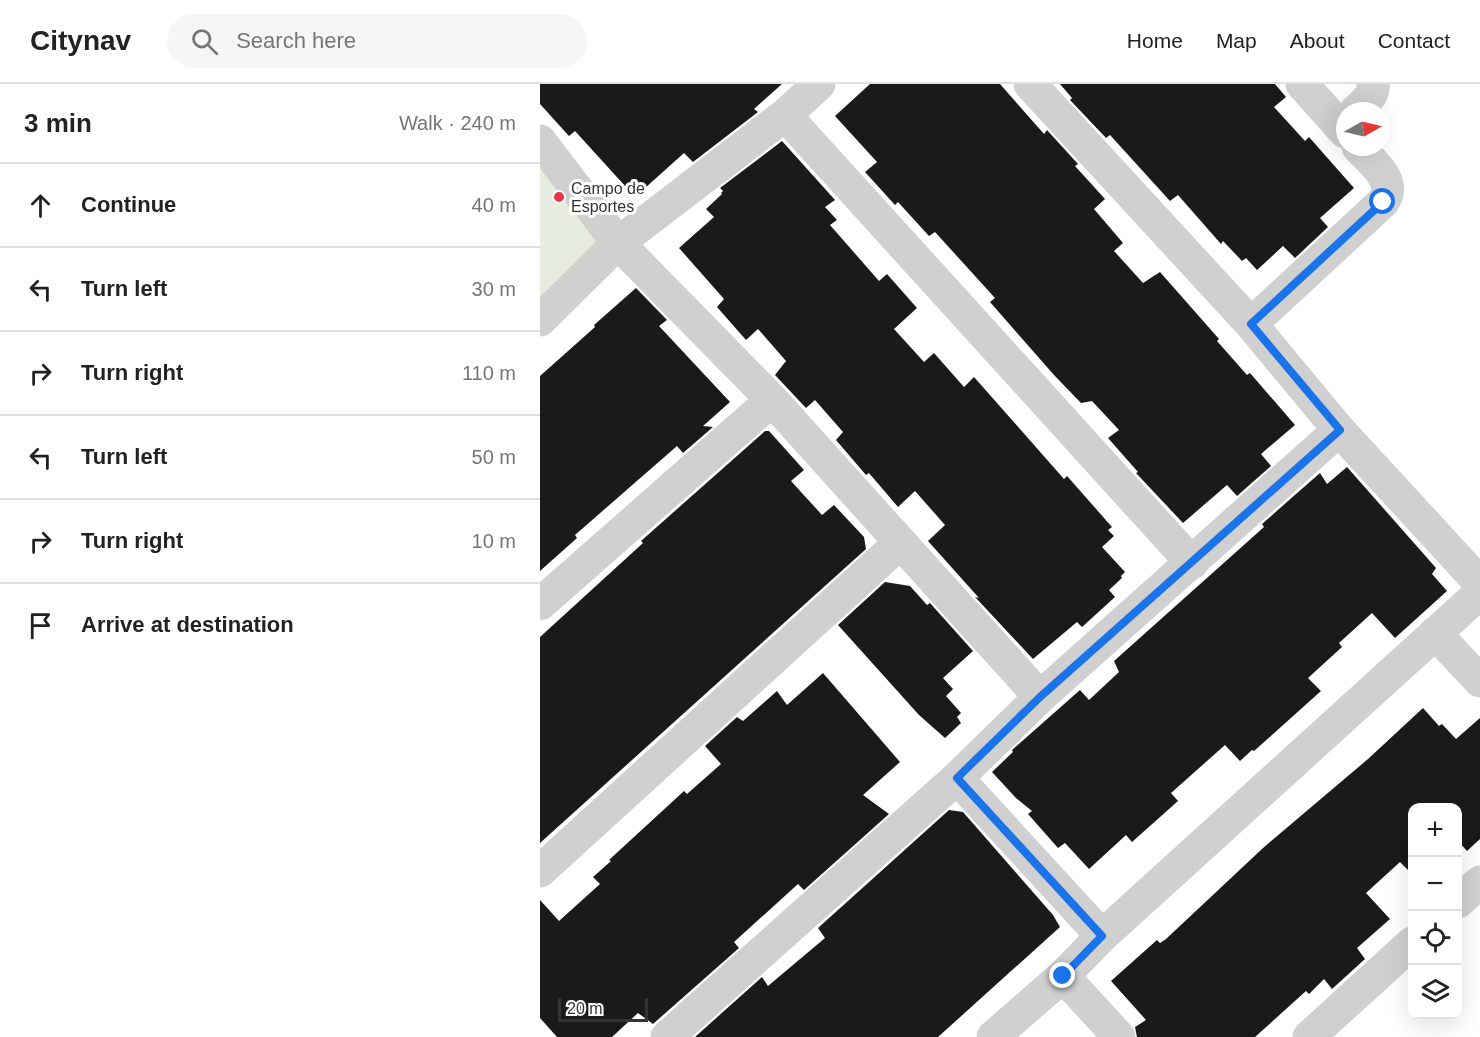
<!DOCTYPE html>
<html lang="en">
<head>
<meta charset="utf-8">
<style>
  :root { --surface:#fff; --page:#f6f6f6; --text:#222; --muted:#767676; --line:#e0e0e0 }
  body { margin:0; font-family:Arial,sans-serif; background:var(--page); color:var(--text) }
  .controls { position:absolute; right:18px; bottom:18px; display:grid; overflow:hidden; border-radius:12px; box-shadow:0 6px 24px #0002 }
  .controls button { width:54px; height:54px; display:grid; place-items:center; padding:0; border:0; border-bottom:2px solid var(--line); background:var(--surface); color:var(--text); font:30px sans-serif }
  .compass { position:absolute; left:796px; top:18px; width:54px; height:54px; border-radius:50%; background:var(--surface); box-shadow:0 6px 24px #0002; rotate:82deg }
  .scale { position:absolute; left:18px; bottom:15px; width:90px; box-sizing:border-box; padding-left:6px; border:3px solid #333; border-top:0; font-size:16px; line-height:21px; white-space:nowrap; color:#333; -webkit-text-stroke:4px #fff; paint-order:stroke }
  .stop { position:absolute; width:18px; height:18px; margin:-14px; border:4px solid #1a73e8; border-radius:50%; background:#fff }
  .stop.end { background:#1a73e8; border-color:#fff; box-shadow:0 2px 6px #0008 }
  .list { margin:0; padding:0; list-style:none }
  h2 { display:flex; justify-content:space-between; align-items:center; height:78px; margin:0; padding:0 24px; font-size:26px }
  h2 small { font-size:20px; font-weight:400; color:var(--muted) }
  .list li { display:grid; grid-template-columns:39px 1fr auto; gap:18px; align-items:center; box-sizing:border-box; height:84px; padding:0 24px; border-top:2px solid var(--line) }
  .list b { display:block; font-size:22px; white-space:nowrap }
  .list em { font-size:20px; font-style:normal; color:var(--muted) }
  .icon { flex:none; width:33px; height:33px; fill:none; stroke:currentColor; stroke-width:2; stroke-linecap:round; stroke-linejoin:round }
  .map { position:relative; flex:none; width:940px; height:953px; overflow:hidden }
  header { display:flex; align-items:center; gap:36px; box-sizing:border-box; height:84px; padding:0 30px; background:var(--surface); border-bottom:2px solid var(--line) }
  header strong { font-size:28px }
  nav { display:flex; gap:33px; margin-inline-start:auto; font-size:21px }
  .search { width:420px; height:54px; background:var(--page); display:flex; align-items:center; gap:15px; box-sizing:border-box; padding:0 21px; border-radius:33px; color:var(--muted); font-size:22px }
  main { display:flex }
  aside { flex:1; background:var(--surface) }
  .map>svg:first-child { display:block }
</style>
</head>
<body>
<header>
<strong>Citynav</strong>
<div class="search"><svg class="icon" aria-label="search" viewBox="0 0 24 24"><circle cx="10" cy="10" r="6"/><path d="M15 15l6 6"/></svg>Search here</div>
<nav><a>Home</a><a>Map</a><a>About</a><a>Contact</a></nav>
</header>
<main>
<aside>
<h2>3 min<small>Walk · 240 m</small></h2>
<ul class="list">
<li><svg class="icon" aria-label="ahead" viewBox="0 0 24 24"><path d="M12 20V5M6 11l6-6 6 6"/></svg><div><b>Continue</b></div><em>40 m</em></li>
<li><svg class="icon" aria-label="left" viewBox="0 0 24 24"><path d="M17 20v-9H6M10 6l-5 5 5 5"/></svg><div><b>Turn left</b></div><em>30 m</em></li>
<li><svg class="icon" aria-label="right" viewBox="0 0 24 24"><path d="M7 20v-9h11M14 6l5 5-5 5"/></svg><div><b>Turn right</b></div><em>110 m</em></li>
<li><svg class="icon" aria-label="left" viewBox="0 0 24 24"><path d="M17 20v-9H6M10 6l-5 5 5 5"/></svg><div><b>Turn left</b></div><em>50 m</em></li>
<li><svg class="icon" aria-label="right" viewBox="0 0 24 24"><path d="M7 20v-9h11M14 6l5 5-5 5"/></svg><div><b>Turn right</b></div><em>10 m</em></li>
<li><svg class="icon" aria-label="arrive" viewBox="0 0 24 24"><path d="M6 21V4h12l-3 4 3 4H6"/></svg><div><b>Arrive at destination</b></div></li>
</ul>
</aside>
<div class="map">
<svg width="940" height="953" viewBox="0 0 940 953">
  <rect width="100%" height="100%" fill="#fff"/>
  <!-- green -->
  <path fill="#e6ecdf" d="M0,66L78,159L0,225Z"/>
  <!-- building -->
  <path fill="#1a1a1a" d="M0,0H242L214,25L218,28L153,78L144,69L95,113L35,47L29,52L0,20Z
    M330,0H460L504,50L507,46L538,80L535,82L565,115L554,125L583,159L574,167L603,199L620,188L679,255L677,257L707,291L710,289L755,341L721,370L731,382L697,412L687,401L643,439L596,389L598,388L568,354L579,346L552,317L541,319L514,291L450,218L455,214L395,148L389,152L358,118L355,121L325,88L337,78L295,32Z
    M520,0H735L746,13L734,23L765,57L769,53L814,104L780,134L788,143L755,174L743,162L717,186L706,174L702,177L683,157L681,160L638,111L630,117L570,51L566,54L530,16L532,14Z
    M242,57L295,116L285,123L297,136L290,141L339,197L347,190L377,224L354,245L384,278L394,269L424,303L434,293L524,395L527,392L572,443L568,446L574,452L562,463L585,488L581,492L582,494L569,506L575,513L542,543L537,538L493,575L435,513L439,514L388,457L405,441L375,407L358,423L329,389L326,391L296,356L303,348L275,316L266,324L235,291L246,277L218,245L206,256L177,223L184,215L139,164L174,133L166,125L182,110L181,109L183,107L180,104Z
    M96,204L127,236L119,242L190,318L163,342L173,343L143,369L137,362L35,451L37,454L0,487V292L55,243L54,241Z
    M225,347H229L264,386L251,397L282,431L294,421L324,453L326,465L0,759V553L103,459L101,457Z
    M807,383L896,484L892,490L907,507L855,554L832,529L799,559L802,563L768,594L781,607L714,667L712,666L700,677L685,661L631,709L638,717L592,758L586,751L549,785L525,759L518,764L488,730L492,727L476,714L452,688L473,668L472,666L480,659L540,606L549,616L579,588L574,577L724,443L722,440L756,410L780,389L787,400Z
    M345,498L370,502L387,521L390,519L433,567L403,594L413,605L406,612L421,629L417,633L421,639L405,654L379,631L298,541Z
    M283,589L360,678L323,711L349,730L264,806L258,800L194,858L199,864L113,940L98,929L72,953H17L0,934V816L19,837L60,800L53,793L71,777L69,776L144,707L147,710L181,680L165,662L197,633L203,637L237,607L247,621Z
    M883,624L899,642L902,640L916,655L940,634V755L927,767L918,757V723H873V791L860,778L826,809L850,835L817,864L825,875L792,905L784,895L769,910L766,907L715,953H597L595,943L606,936L571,897L617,856L620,859L626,855L723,764L828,675Z
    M409,726L423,728L513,831L520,843L398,953H155L222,893L228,902L285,854L278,844Z"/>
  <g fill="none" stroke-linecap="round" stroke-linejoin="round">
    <!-- minor -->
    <path stroke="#d0d0d0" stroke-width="33" d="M490,0L711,240L799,346L940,499
      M762,0L805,48
      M816,27C824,19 835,11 833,0
      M245,31L652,479
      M0,57L78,159L232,316L500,613
      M0,236L78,159L245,31L279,0
      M711,240L843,118C858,97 832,78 818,63
      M0,520L232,316
      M895,549L940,597
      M417,694L562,852
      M0,787L360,459
      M918,818L940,798
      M523,892L579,953
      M127,953L417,694L500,613L799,346
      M453,953L523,892L562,852L940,509
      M769,953L872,859"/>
  </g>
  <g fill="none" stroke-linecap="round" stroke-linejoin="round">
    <!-- route -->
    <path stroke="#1a73e8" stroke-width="8" d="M523,892L562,852L417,694L500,613L800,346L711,240L843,118"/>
  </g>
  <!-- markers -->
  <circle fill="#e63946" stroke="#fff" stroke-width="2" cx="19" cy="113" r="6"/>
  <g text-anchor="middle" stroke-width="6" stroke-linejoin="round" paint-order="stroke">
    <!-- poi labels -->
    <g font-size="16" fill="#333" stroke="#fff" text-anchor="start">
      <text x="31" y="110">Campo de<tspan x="31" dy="18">Esportes</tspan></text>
    </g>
  </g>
</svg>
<div class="controls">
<button>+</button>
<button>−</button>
<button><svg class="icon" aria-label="locate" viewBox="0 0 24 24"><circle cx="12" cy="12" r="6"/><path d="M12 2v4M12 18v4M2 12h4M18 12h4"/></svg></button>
<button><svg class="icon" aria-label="layers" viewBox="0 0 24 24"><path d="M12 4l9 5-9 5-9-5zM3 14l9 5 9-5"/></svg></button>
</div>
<svg class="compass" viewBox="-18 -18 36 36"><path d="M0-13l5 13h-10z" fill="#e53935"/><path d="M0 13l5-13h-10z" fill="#767676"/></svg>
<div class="scale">20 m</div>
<div class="stop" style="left:843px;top:118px"></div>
<div class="stop end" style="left:523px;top:892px"></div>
</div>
</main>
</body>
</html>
